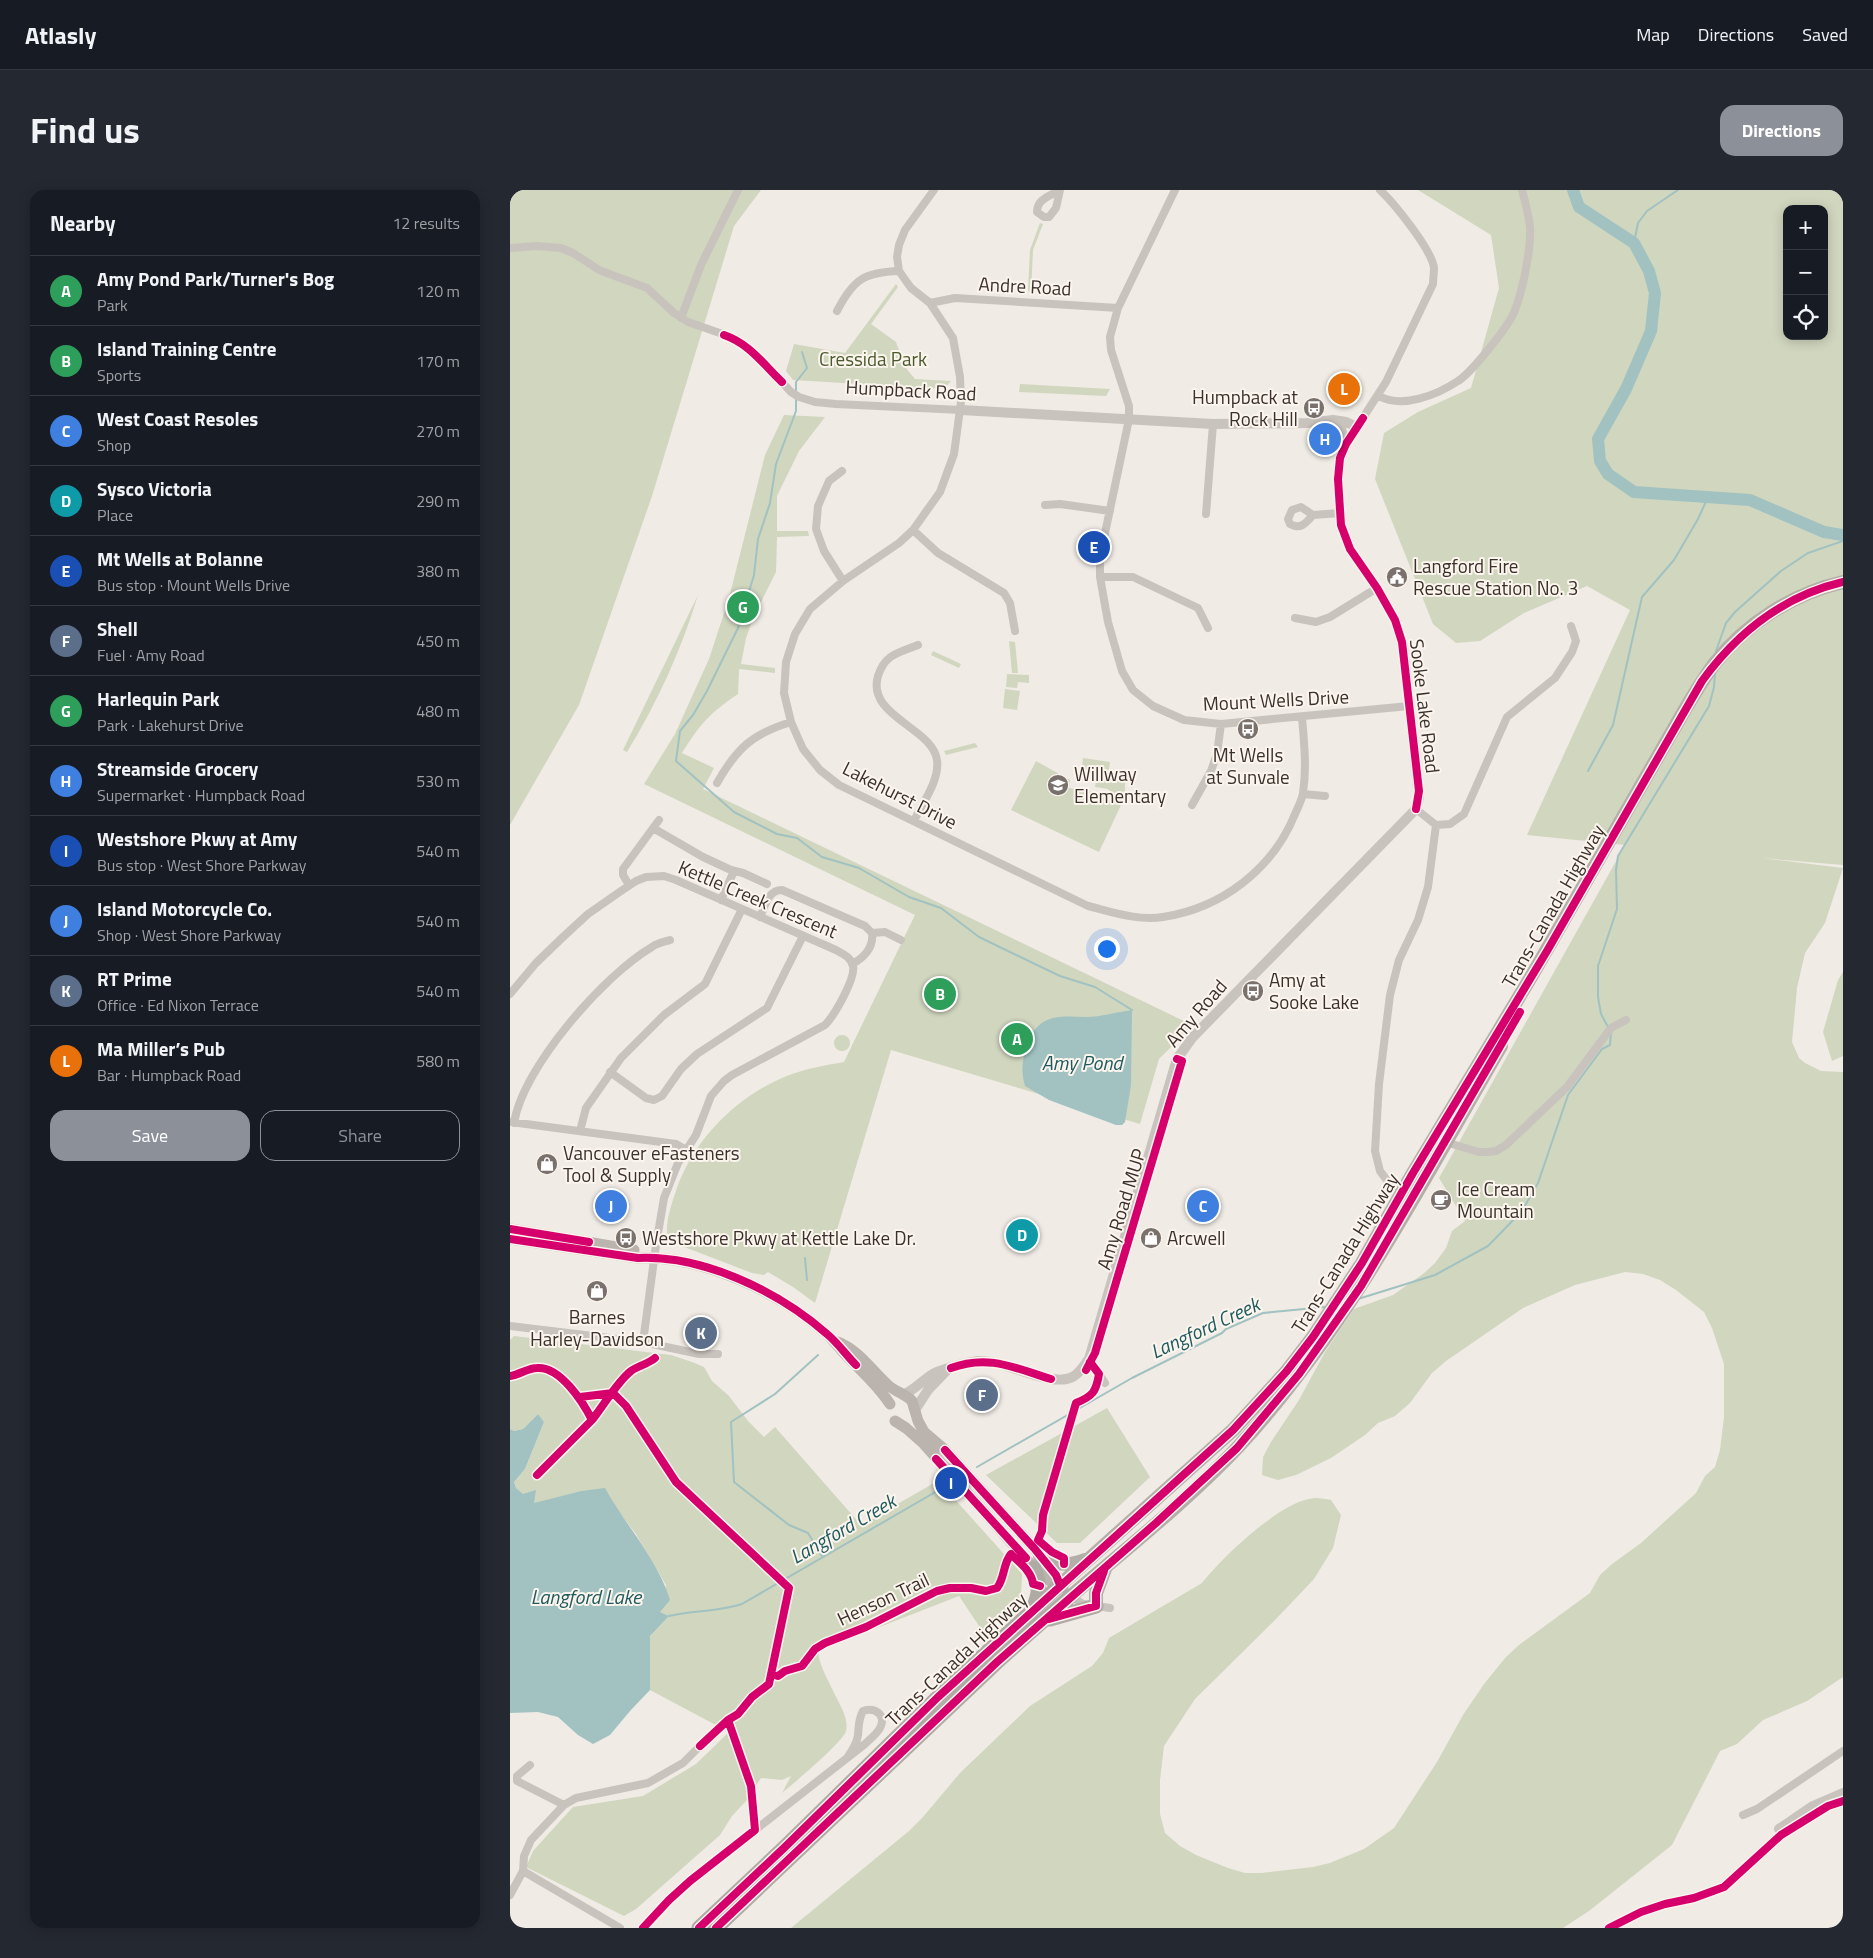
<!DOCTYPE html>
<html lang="en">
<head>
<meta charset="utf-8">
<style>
  :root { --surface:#171b24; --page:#242831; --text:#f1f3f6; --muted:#9ea1a6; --line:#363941; --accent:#8c9099 }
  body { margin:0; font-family:"Titillium Web",sans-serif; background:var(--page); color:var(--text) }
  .controls { position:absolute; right:15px; top:15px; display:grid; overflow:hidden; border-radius:10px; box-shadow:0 2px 12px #0003 }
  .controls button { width:45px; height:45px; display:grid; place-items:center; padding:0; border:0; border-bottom:1px solid var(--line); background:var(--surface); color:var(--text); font:25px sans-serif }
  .you { position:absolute; left:596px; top:758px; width:18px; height:18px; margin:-12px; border:4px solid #fff; border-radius:50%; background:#1a73e8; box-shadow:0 0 0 8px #1a73e833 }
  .badge { display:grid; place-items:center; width:32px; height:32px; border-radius:50%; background:var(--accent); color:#fff; font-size:16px; font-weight:700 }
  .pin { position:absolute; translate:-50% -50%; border:2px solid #fff; box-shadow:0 1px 5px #0006 }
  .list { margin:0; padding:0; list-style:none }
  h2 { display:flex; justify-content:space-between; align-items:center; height:65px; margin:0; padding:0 20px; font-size:21px }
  h2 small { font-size:16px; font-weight:400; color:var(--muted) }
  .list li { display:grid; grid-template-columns:32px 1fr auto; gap:15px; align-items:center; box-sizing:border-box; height:70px; padding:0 20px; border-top:1px solid var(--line) }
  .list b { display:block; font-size:19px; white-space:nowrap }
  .list p { margin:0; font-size:16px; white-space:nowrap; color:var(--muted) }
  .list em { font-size:16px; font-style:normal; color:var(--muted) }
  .actions { display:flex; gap:10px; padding:15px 20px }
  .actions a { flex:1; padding:11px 0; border:1px solid var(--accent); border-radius:15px; text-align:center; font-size:18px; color:var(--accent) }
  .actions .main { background:var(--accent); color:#fff }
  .icon { flex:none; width:28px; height:28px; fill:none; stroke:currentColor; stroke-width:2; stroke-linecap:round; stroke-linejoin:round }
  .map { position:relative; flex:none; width:1333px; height:1738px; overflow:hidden; border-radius:15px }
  header { display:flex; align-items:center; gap:30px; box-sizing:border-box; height:70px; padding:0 25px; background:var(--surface); border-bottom:1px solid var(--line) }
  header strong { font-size:24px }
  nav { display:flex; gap:28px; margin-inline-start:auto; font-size:18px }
  .intro { display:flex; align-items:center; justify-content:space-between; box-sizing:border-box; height:120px; padding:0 30px }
  h1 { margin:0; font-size:35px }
  .button { padding:12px 22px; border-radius:15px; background:var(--accent); color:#fff; font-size:18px; font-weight:700 }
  main { display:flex; gap:30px; padding:0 30px }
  aside { flex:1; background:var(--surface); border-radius:15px; box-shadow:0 2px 12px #0003 }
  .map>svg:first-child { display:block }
</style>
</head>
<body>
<header>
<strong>Atlasly</strong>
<nav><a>Map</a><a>Directions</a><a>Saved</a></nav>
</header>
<div class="intro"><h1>Find us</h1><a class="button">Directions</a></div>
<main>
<aside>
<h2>Nearby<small>12 results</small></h2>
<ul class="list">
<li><span class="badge" style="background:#2e9e5b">A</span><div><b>Amy Pond Park/Turner's Bog</b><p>Park</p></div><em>120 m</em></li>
<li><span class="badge" style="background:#2e9e5b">B</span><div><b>Island Training Centre</b><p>Sports</p></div><em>170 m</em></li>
<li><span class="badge" style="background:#3f7fe0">C</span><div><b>West Coast Resoles</b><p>Shop</p></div><em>270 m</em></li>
<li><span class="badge" style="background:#0f9aa8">D</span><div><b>Sysco Victoria</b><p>Place</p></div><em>290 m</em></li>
<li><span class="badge" style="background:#1a4fb4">E</span><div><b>Mt Wells at Bolanne</b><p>Bus stop · Mount Wells Drive</p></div><em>380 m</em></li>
<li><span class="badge" style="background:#5c6f8a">F</span><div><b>Shell</b><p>Fuel · Amy Road</p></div><em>450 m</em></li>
<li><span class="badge" style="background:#2e9e5b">G</span><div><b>Harlequin Park</b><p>Park · Lakehurst Drive</p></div><em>480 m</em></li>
<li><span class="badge" style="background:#3f7fe0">H</span><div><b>Streamside Grocery</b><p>Supermarket · Humpback Road</p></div><em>530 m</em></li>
<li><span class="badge" style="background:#1a4fb4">I</span><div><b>Westshore Pkwy at Amy</b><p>Bus stop · West Shore Parkway</p></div><em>540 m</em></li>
<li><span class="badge" style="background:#3f7fe0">J</span><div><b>Island Motorcycle Co.</b><p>Shop · West Shore Parkway</p></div><em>540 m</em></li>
<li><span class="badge" style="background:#5c6f8a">K</span><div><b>RT Prime</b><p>Office · Ed Nixon Terrace</p></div><em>540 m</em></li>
<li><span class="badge" style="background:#e8710a">L</span><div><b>Ma Miller’s Pub</b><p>Bar · Humpback Road</p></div><em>580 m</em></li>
</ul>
<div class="actions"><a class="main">Save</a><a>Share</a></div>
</aside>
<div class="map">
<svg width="1333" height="1738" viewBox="0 0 1333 1738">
  <rect width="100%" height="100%" fill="#f0ebe5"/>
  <!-- green -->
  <path fill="#d1d6bf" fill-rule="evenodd" d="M0,0H251L224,36L142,306L69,515L0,635Z
    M908,0H1333V675L1252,668L1333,678L1315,733L1295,763L1287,798L1282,852L1289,868L1295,873L1311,881L1333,882V1487L1297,1511L1253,1530L1227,1554L1210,1561L1162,1655L1079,1721L1053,1738H281L399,1641L413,1627L450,1583L520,1516L582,1476L593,1463L599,1448L692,1393C713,1367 771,1310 805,1308C810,1308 816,1309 821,1310L831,1325L823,1358L804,1389L766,1429L685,1509L654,1556L650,1590V1624L655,1643L670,1656L686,1665L718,1678L735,1683H752L803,1677L820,1673L854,1659L884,1638L927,1572L953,1525L974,1494L996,1467L1009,1455L1080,1403L1090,1385L1102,1374L1131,1353L1186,1303L1195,1286L1205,1277L1210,1260L1214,1227V1174L1202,1138L1194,1122L1166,1100L1150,1090L1133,1084L1115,1082L1065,1095L1013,1118L936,1171L922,1183L900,1213L885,1226L868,1233L855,1245L821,1268L786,1285L768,1290L752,1285L753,1267L761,1252L789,1210L815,1162L844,1119L883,1105L913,1084L925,1073L936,1058L942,1041L955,1031L929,988L1115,655L1017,645L1120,420L1077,396L1014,423L970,451L946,453L923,434L865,289L874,243L908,222L961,198L989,98L981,45ZM1277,19H1314V146H1277Z
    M530,33L533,34L523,60L521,102L518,101L520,60Z
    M386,94L388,97L361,134L386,152L395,177L405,189L441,191L434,199L283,190L276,181L284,154L335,163Z
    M510,194L600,199L596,206L509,202Z
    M274,225L315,227L289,261L267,306V341H298L299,346L267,347L266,382L244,426L236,448L231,474L265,478V483L229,479L228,504C200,523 190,534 172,563L204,578L193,599L678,833L679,839L649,869L630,934L381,860L305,1113L283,1097L258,1082L254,1085L242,1083L164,1053L157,1043C156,1028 163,1010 168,995C188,944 231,903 282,884C299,878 317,875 334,872L405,725L134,594L165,544L199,469L219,408L255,265Z
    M188,405C171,461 147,513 117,562L113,560Z
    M499,451L505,452L508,483H502Z
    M423,461L451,474L449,478L421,465Z
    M497,484L519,485V493L508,492L507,498L496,497Z
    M495,499L510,501L507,520L493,518Z
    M465,553L468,557L436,565L434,561Z
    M573,568L600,572L598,587H592L615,593V608L606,607L598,599L585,597L587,586L571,584Z
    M526,571L560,590L559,598L583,602L611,615L589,662L501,620Z
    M1333,782V866L1322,871L1313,842L1328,790Z
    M324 853a8 8 0 1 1 16 0a8 8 0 1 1-16 0Z
    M4,1146L161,1165L182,1172L194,1177L202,1191L219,1206L238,1231L254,1247L265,1237L351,1335L431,1289L441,1305L512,1384L511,1406L473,1442L449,1406L308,1461C309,1476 319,1491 325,1505C330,1515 339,1529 336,1541C333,1552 284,1593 272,1603L281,1586L272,1590L251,1588L236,1611L222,1626L210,1645L126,1719L114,1726L16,1677L23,1661L63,1617L133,1606L186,1574L219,1542L140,1500V1446L159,1426L150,1422L156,1395L126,1344L107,1319L95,1299L71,1301L23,1314L6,1298L4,1292L15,1279L34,1232L28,1224L13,1239L4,1241L0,1239V1150Z
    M597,1218L640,1287L570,1353H547L476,1285Z"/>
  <!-- water -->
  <path fill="#a1c2c1" d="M622,820L621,895L615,932L612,935H606L539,910L515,896C511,882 512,872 516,858C527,824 546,826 576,827C591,827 607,822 622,820Z
    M28,1224L34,1232L15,1279L4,1292L6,1298L13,1304L26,1300L24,1313L71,1301L95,1298C116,1336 147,1368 160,1410L150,1422L159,1426L140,1446V1500L120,1521L100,1545L83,1554L68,1545L48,1527L28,1522L0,1523V1239L4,1241L13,1239Z"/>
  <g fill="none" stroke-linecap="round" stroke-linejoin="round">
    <!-- stream -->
    <path stroke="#a1c2c1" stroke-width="2" d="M1124,53L1128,33L1137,21L1168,0
      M286,203V192L297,178L292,162
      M286,208V221L266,274L260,313L248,349L244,385L228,438L197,501L183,525L170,541L166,571L224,622L267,644L287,648L312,667L349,678L399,707L431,718L469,747L550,786L585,797L622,820
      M1206,461L1216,433L1225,422L1271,381L1298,363L1333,351
      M1078,581L1103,535L1132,407L1164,370L1188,329L1198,307
      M1098,837L1091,824L1088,807V776L1107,719L1106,680L1108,666L1199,516L1204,497L1205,483
      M295,1068L297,1090
      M848,1109L925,1085L978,1056L1012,1021L1028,993L1058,905L1092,859L1100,855L1101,843
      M308,1165L265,1204L221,1232L224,1292L279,1335L298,1343L312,1366
      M467,1277L622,1188L712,1143L716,1139L753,1123L815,1117
      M159,1426C184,1420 208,1422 232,1414L434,1297"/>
    <!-- river -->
    <path stroke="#a1c2c1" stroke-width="12" d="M1063,0L1069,17L1124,53L1139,81L1145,103L1141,141L1116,199L1088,249L1090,271L1098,284L1124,302L1240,310L1314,342L1333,345"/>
    <!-- minor -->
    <path stroke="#c9c3be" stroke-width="8" d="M424,0L395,40L389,55L387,67L389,81L401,98L420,113L443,148L450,187L451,212L444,264L430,302L403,340L389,353L333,391L300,419L285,444L276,472L274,503L281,532L293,559L310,580L329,595L578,716C602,722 628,731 653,727C712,718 763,679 785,624C788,617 792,610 793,603C797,577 794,552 792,527
      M550,0L546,18L539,27H534L527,22C527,9 540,6 550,0Z
      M665,0L608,118L600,147L601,160L619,216V229L590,367V387L598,432L612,481L623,500L643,516L674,530L711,534L899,516
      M0,58L27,56L51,58L63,63L89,80L137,98L164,123L178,132L227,149L248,166L281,202L289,207L305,212L326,214L451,220
      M420,113L445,108L608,118
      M327,121C343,90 354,82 389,81
      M171,128L191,75L228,0
      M869,206C892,219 927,205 948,191C961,183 1000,135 1005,120C1013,99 1021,60 1020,37C1019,25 1015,12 1012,0
      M847,237L876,192L923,94C923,89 924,83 924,78C922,60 884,13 870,0
      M332,281L319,291L308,316L306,339L314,361L333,391
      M535,315L550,314L600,321
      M696,324L703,234
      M803,325C796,333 791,340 780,334L778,329L782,320L791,317L803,325L830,323
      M403,340L428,363L494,403L500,413L505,441
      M590,387H623L688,418L698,438
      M785,428L806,432L820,427L867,398
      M207,593C227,558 242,544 281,532
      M793,604L815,606
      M682,615L701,581L707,564L711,534
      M906,619L926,635L940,634L954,624L997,527L1045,488L1062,462L1066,451L1061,436
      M404,631C412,614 430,590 427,570C423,538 356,526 368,486C375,464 388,463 408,455
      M143,638L193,667L221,680L233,683L257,694
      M119,695L113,685V679L149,630
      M211,710L224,681
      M250,727C255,716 258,700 272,700L355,736L362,743C364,757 354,768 342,774
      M362,743L375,742L391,750
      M0,804L26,773L53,747L78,724L111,701L126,691L136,687L154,686L166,690L326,760C333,764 341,767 343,776C346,788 324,826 315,835L222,885L214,891L201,906L186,945L168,973L154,1008L146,1055L133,1152
      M100,882L136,908L144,910L152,906L171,879L187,864L257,818L293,746
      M1,932L166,954L176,960
      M4,933C13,877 94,785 142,757C147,753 154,752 160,750
      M70,941L76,918L111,868L154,825L195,794L232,719
      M935,952L969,962H978L986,961L996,955L1057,897L1101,838L1116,830
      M882,997L870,981L865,961L869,894L880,805L889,770L908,730L918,697L926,635
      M0,1136L133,1152L189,1164H208
      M579,1169L595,1193
      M561,1406L573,1414L600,1418
      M20,1575L7,1586V1591L54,1615
      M1233,1625L1247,1619L1333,1561
      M13,1681L14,1666L21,1650L54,1615L66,1608L138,1593L173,1573L190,1556
      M13,1681L110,1738
      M0,1705L13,1681
      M133,1738L159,1710L180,1691L355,1554C360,1549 367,1544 370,1538C377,1525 365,1517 353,1521C348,1530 349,1536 348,1545C347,1554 342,1561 337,1568"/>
    <!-- tertiary -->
    <path stroke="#c9c3be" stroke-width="10" d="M823,230C833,238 834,245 833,257
      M393,1205C404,1200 411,1192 421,1185C427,1180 459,1172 468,1171C495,1169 543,1200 564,1186C571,1182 574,1175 579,1169L667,869L682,848L906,619L909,607L893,457L885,430L867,398L840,359L831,335L828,289L830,268L836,254L847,237L836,232L823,230L797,233L703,234L451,220
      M405,1220L418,1200L437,1180
      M1269,1639L1303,1616L1333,1603
      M1099,1738L1131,1722L1155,1714L1184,1708L1214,1697L1271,1645L1318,1616L1333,1611"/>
    <!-- secondary -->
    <path stroke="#bab3ae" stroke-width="11" d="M0,1039L124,1060
      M0,1049L128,1068C192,1065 272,1103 319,1146C324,1151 329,1157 334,1163C350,1180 367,1194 380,1214
      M328,1152C350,1161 362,1181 379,1196C386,1202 396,1204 402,1211L408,1231L414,1242L435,1260L524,1358L546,1385L550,1395
      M385,1231L396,1238L414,1254L524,1378L540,1391L553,1398"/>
    <!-- trunk -->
    <path stroke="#b4aea8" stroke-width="14" d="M530,1366C546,1374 558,1377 575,1370
      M550,1395L723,1240L776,1182L803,1147L852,1073L903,983L1021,787L1170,528C1181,509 1192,490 1205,473C1236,433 1284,403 1333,392
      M561,1406C617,1358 677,1311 728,1257C837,1139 911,994 991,856
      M586,1416V1403L595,1379"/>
    <!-- motorway -->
    <path stroke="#afaaa4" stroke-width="15" d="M523,1419C530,1403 530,1394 524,1378
      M540,1429L586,1416
      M189,1738L275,1657L428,1507L550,1395
      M206,1738L487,1472L561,1406"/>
    <!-- cycleway casing -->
    <g stroke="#fbf5ee" stroke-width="11">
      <path id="cycleway" d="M214,145C240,154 253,174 272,192
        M853,228L836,254L830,268L828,289L831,335L840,359L867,398L885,430L892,452L909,601L906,619
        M0,1039L79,1052
        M0,1049L128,1068C193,1065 268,1101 317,1144C328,1153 336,1165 346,1175
        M441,1178C478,1164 505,1178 541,1189
        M576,1180L585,1163L590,1146L672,871L667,869
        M0,1186C9,1185 18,1178 27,1178C50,1176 73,1212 82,1230L27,1285
        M70,1207L103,1203L116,1216L166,1292L279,1398L259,1494L242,1507L228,1524L218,1530L190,1556
        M82,1230C94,1215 107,1192 121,1181C128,1176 138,1174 145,1168
        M435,1260L524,1358L546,1385L550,1395
        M426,1269L516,1368
        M554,1374V1368L542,1362L528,1350L532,1341L533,1325L566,1213C583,1206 586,1202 589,1184L580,1172
        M539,1429L586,1416V1403L594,1381
        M262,1484L268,1486L275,1481L292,1476L305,1459L315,1453L356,1437L427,1401L440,1398H461L476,1401L487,1398C495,1388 493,1373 501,1364C510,1373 522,1382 523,1394L530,1396
        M133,1738L159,1710L180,1691L245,1640L241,1596L218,1530
        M189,1738L275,1657L428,1507L723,1240L776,1182L803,1147L852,1073L903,983L1037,761L1192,491C1227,443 1274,406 1333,392
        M206,1738L487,1472L646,1333L727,1258L789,1184L851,1096L1010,822
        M1099,1738L1131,1722L1155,1714L1184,1708L1214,1697L1271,1645L1318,1616L1333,1611"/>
    </g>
    <!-- cycleway -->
    <use href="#cycleway" stroke="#d6006c" stroke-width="8"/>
  </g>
  <!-- icons -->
  <defs>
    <g id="bus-disc" transform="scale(1.125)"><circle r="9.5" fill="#7a716c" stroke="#fbf5ee"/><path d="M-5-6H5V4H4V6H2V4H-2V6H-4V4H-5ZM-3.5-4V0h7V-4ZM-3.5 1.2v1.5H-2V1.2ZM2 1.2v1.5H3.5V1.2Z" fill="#fff"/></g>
    <g id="civic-disc" transform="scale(1.125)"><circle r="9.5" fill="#7a716c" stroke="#fbf5ee"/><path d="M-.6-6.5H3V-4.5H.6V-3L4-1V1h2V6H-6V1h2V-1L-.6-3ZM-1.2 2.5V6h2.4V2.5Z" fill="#fff"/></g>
    <g id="school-disc" transform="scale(1.125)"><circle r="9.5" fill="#7a716c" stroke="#fbf5ee"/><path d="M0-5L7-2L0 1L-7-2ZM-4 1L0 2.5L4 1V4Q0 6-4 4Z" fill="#fff"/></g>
    <g id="shop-disc" transform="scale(1.125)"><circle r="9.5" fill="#7a716c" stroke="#fbf5ee"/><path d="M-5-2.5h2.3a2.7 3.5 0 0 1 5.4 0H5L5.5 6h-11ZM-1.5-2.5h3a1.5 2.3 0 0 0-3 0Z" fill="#fff"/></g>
    <g id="cafe-disc" transform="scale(1.125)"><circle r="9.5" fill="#7a716c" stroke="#fbf5ee"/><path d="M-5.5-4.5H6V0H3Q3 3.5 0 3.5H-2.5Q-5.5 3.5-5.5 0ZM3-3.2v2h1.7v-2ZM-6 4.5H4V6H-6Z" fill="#fff"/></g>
  </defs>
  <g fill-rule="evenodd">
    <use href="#bus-disc" x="804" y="218"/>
    <use href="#civic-disc" x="887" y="387"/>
    <use href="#bus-disc" x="738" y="539"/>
    <use href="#school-disc" x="548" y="595"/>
    <use href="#bus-disc" x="743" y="801"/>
    <use href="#shop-disc" x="37" y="974"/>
    <use href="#cafe-disc" x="931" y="1010"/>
    <use href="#bus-disc" x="116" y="1048"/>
    <use href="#shop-disc" x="641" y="1048"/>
    <use href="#shop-disc" x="87" y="1101"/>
  </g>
  <g text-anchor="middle" stroke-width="4" stroke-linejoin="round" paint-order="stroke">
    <!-- street labels -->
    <g font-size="19" fill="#3b302b" stroke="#fbf5ee">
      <text transform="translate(515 96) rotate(3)" y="7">Andre Road</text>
      <text transform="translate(401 200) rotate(3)" y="7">Humpback Road</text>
      <text transform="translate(766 510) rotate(-3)" y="7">Mount Wells Drive</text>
      <text transform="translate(915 516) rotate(83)" y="7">Sooke Lake Road</text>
      <text transform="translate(390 605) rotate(27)" y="7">Lakehurst Drive</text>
      <text transform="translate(248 709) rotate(23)" y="7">Kettle Creek Crescent</text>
      <text transform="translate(1043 716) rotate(-60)" y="7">Trans-Canada Highway</text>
      <text transform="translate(686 823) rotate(-49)" y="7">Amy Road</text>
      <text transform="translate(611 1019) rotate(-73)" y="7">Amy Road MUP</text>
      <text transform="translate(835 1063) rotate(-58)" y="7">Trans-Canada Highway</text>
      <text transform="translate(373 1409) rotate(-25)" y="7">Henson Trail</text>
      <text transform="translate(446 1469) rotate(-43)" y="7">Trans-Canada Highway</text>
    </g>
    <!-- park labels -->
    <g font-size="19" fill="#4a5a2e" stroke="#fbf5ee">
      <text x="363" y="176">Cressida Park</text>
    </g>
    <!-- poi labels -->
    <g font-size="19" fill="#3b302b" stroke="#fbf5ee" text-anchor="start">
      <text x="788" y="214" text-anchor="end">Humpback at<tspan x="788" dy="22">Rock Hill</tspan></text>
      <text x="903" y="383">Langford Fire<tspan x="903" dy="22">Rescue Station No. 3</tspan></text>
      <text x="738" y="572" text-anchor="middle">Mt Wells<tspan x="738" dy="22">at Sunvale</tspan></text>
      <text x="564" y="591">Willway<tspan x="564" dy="22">Elementary</tspan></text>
      <text x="759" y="797">Amy at<tspan x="759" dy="22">Sooke Lake</tspan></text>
      <text x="53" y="970">Vancouver eFasteners<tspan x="53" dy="22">Tool &amp; Supply</tspan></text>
      <text x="947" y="1006">Ice Cream<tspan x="947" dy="22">Mountain</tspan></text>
      <text x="132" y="1055">Westshore Pkwy at Kettle Lake Dr.</text>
      <text x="657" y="1055">Arcwell</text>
      <text x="87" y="1134" text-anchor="middle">Barnes<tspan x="87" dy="22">Harley-Davidson</tspan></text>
    </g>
    <!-- water labels -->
    <g font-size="20" font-style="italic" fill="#1f5a5e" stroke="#fbf5ee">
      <text x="572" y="880">Amy Pond</text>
      <text transform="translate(695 1138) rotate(-25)" y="7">Langford Creek</text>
      <text transform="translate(333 1339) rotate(-30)" y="7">Langford Creek</text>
      <text x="76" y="1414">Langford Lake</text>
    </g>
  </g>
</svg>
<div class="controls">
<button>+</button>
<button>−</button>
<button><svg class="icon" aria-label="locate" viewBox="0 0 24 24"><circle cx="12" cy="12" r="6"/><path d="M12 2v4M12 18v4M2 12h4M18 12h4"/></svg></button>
</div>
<div class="you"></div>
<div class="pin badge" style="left:507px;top:849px;background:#2e9e5b">A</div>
<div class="pin badge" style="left:430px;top:804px;background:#2e9e5b">B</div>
<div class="pin badge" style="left:693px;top:1016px;background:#3f7fe0">C</div>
<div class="pin badge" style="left:512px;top:1045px;background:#0f9aa8">D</div>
<div class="pin badge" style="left:584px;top:357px;background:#1a4fb4">E</div>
<div class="pin badge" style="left:472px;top:1205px;background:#5c6f8a">F</div>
<div class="pin badge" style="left:233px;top:417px;background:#2e9e5b">G</div>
<div class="pin badge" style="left:815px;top:249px;background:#3f7fe0">H</div>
<div class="pin badge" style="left:441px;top:1293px;background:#1a4fb4">I</div>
<div class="pin badge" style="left:101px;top:1016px;background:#3f7fe0">J</div>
<div class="pin badge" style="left:191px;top:1143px;background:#5c6f8a">K</div>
<div class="pin badge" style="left:834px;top:199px;background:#e8710a">L</div>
</div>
</main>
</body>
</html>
